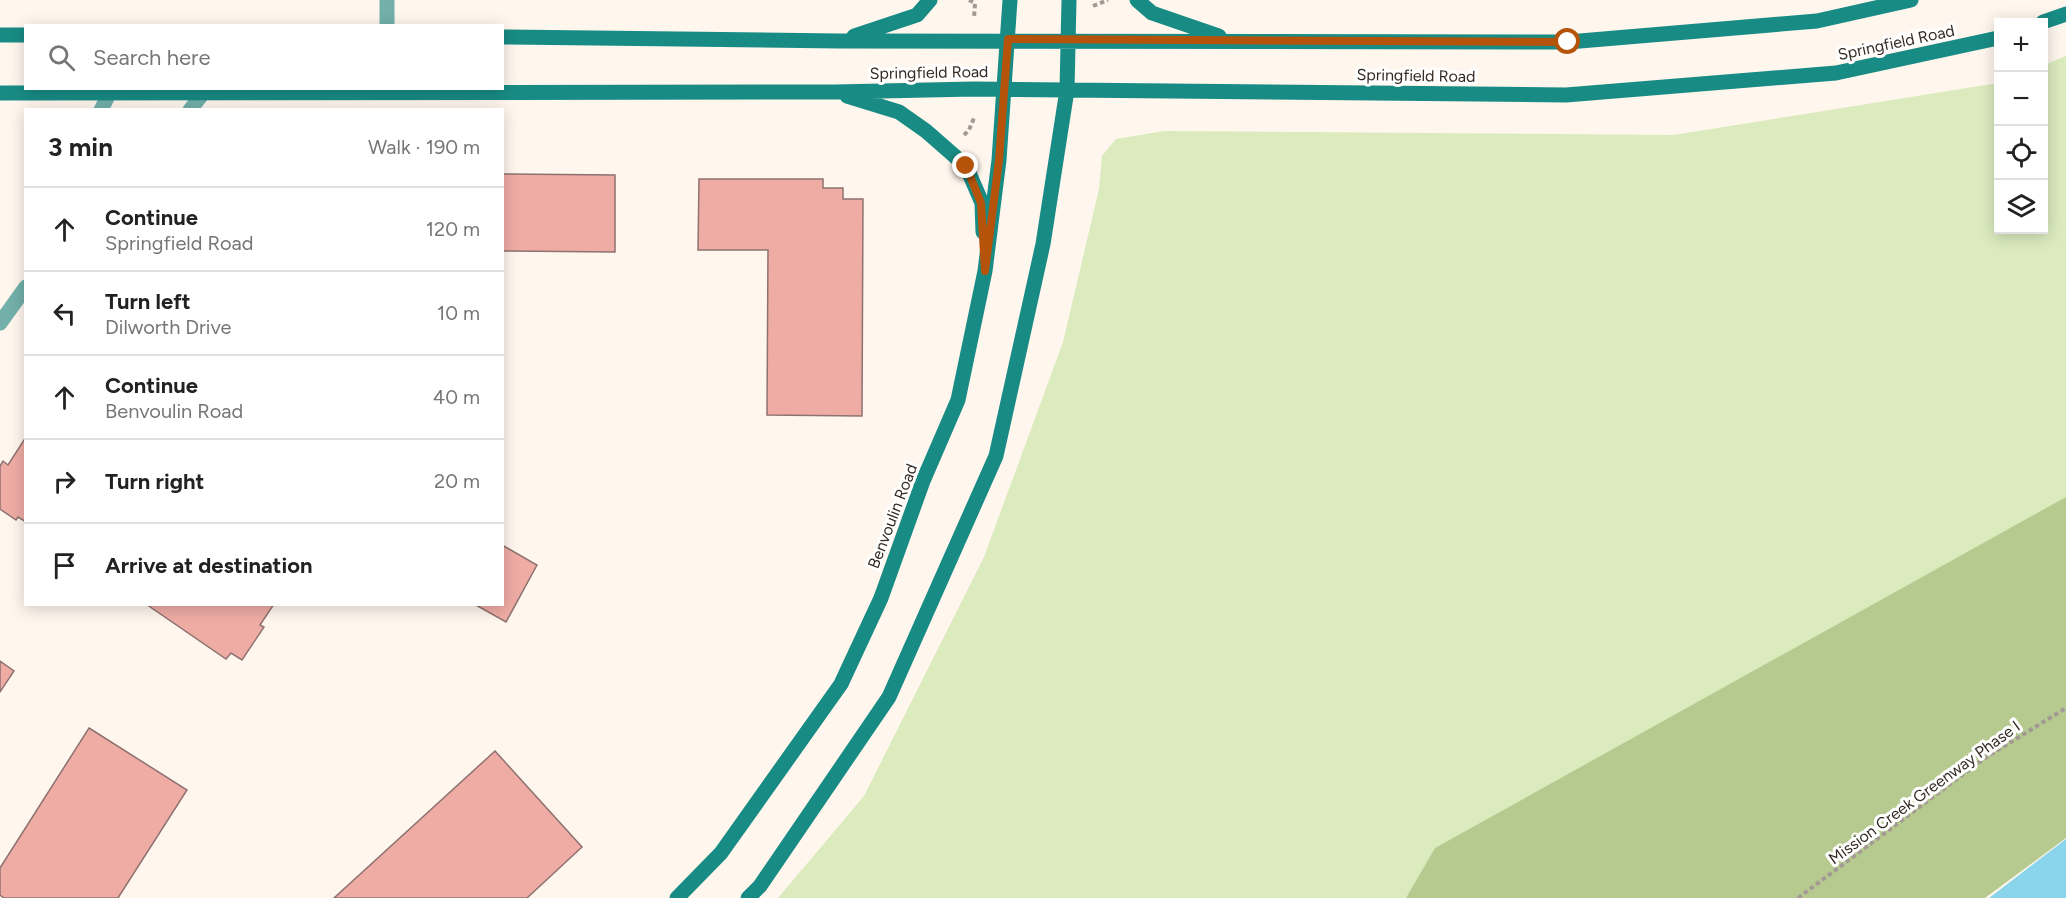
<!DOCTYPE html>
<html lang="en">
<head>
<meta charset="utf-8">
<style>
  :root { --surface:#fff; --page:#f6f6f6; --text:#222; --muted:#767676; --line:#e0e0e0 }
  body { margin:0; font-family:Figtree,sans-serif; background:var(--page); color:var(--text) }
  .controls { position:absolute; right:18px; top:18px; display:grid; overflow:hidden; border-radius:0px; box-shadow:0 3px 15px #0003 }
  .controls button { width:54px; height:54px; display:grid; place-items:center; padding:0; border:0; border-bottom:2px solid var(--line); background:var(--surface); color:var(--text); font:30px sans-serif }
  .stop { position:absolute; width:18px; height:18px; margin:-14px; border:4px solid #b45309; border-radius:50%; background:#fff }
  .stop.end { background:#b45309; border-color:#fff; box-shadow:0 2px 6px #0008 }
  .list { margin:0; padding:0; list-style:none }
  h2 { display:flex; justify-content:space-between; align-items:center; height:78px; margin:0; padding:0 24px; font-size:26px }
  h2 small { font-size:20px; font-weight:400; color:var(--muted) }
  .list li { display:grid; grid-template-columns:39px 1fr auto; gap:18px; align-items:center; box-sizing:border-box; height:84px; padding:0 24px; border-top:2px solid var(--line) }
  .list b { display:block; font-size:22px; white-space:nowrap }
  .list p { margin:0; font-size:20px; white-space:nowrap; color:var(--muted) }
  .list em { font-size:20px; font-style:normal; color:var(--muted) }
  .icon { flex:none; width:33px; height:33px; fill:none; stroke:currentColor; stroke-width:2; stroke-linecap:round; stroke-linejoin:round }
  .map { position:relative; flex:none; width:2066px; height:898px; overflow:hidden }
  .search { position:absolute; background:var(--surface); box-shadow:0 3px 15px #0003; left:24px; top:24px; width:480px; height:66px; display:flex; align-items:center; gap:15px; box-sizing:border-box; padding:0 21px; border-radius:0px; color:var(--muted); font-size:22px }
  .panel { position:absolute; background:var(--surface); box-shadow:0 3px 15px #0003; left:24px; top:108px; width:480px; height:498px; border-radius:0px }
  .map>svg:first-child { display:block }
</style>
</head>
<body>
<div class="map">
<svg width="2066" height="898" viewBox="0 0 2066 898">
  <rect width="100%" height="100%" fill="#fff6ee"/>
  <!-- green -->
  <path fill="#dbebbe" d="M2066,56V514L1500,898H778L864,796L984,557L1063,342L1099,189L1102,156L1116,139L1164,131L1674,135L1998,83V230H2044V65Z"/>
  <!-- forest -->
  <path fill="#b6ca90" d="M2066,497V838L1985,898H1406L1435,848Z"/>
  <!-- water -->
  <path fill="#8bd5ec" d="M2066,839V898H1989Z"/>
  <!-- building -->
  <path fill="#efaca5" stroke="#8e726f" stroke-width="1.5" d="M502,174L615,175V252L502,251Z
    M699,179H823V188H843V199H863L862,416L767,415L768,250H698Z
    M26,437V522L18,517L16,520L0,509V466L3,461L8,465Z
    M502,545L537,565L506,622L474,604H502Z
    M146,604H274L260,625L264,627L242,660L231,653L226,659Z
    M0,661L14,671L0,692Z
    M89,728L187,790L118,898H4L0,895V868Z
    M495,751L582,847L527,898H334Z"/>
  <g fill="none" stroke-linecap="round" stroke-linejoin="round">
    <!-- path -->
    <path stroke="#a39b93" stroke-width="4" stroke-dasharray="4.5 3" stroke-linecap="butt" d="M969,0L975,3L974,18
      M1093,6L1108,0
      M964,135L969,130L974,118
      M1798,898L1985,758L2066,708"/>
    <!-- service -->
    <path stroke="#73b0aa" stroke-width="15" d="M387,0V26"/>
    <!-- minor -->
    <path stroke="#73b0aa" stroke-width="15" d="M101,110L112,88
      M190,110L204,92
      M0,323L26,287"/>
    <!-- secondary -->
    <path stroke="#188c84" stroke-width="15" d="M1137,0L1152,13L1219,36
      M2043,22L2066,14
      M0,35H26
      M854,36L917,15L930,0
      M502,37L840,41L1568,42L1817,21L1911,0
      M0,93L835,92L974,89L1566,95L1836,73L1998,38
      M847,96L899,112L926,131L966,166L982,203L983,232
      M677,898L721,853L841,684L881,598L923,481L958,400L985,271L999,160L1010,0
      M748,898L760,886L889,697L996,456L1043,244L1067,90L1069,0"/>
  </g>
  <g fill="none" stroke-linecap="round" stroke-linejoin="round">
    <!-- route -->
    <path stroke="#b45309" stroke-width="8" d="M966,166L981,203L985,271L999,160L1008,39L1568,42"/>
  </g>
  <g text-anchor="middle" stroke-width="6" stroke-linejoin="round" paint-order="stroke">
    <!-- street labels -->
    <g font-size="16" fill="#332b24" stroke="#fff">
      <text transform="translate(1896 42) rotate(-12)" y="6">Springfield Road</text>
      <text transform="translate(929 72) rotate(-1)" y="6">Springfield Road</text>
      <text transform="translate(1416 75) rotate(1)" y="6">Springfield Road</text>
      <text transform="translate(892 516) rotate(-69)" y="6">Benvoulin Road</text>
      <text transform="translate(1924 792) rotate(-36)" y="6">Mission Creek Greenway Phase I</text>
    </g>
  </g>
</svg>
<div class="controls">
<button>+</button>
<button>−</button>
<button><svg class="icon" aria-label="locate" viewBox="0 0 24 24"><circle cx="12" cy="12" r="6"/><path d="M12 2v4M12 18v4M2 12h4M18 12h4"/></svg></button>
<button><svg class="icon" aria-label="layers" viewBox="0 0 24 24"><path d="M12 4l9 5-9 5-9-5zM3 14l9 5 9-5"/></svg></button>
</div>
<div class="stop" style="left:1568px;top:42px"></div>
<div class="stop end" style="left:966px;top:166px"></div>
<div class="search"><svg class="icon" aria-label="search" viewBox="0 0 24 24"><circle cx="10" cy="10" r="6"/><path d="M15 15l6 6"/></svg>Search here</div>
<section class="panel">
<h2>3 min<small>Walk · 190 m</small></h2>
<ul class="list">
<li><svg class="icon" aria-label="ahead" viewBox="0 0 24 24"><path d="M12 20V5M6 11l6-6 6 6"/></svg><div><b>Continue</b><p>Springfield Road</p></div><em>120 m</em></li>
<li><svg class="icon" aria-label="left" viewBox="0 0 24 24"><path d="M17 20v-9H6M10 6l-5 5 5 5"/></svg><div><b>Turn left</b><p>Dilworth Drive</p></div><em>10 m</em></li>
<li><svg class="icon" aria-label="ahead" viewBox="0 0 24 24"><path d="M12 20V5M6 11l6-6 6 6"/></svg><div><b>Continue</b><p>Benvoulin Road</p></div><em>40 m</em></li>
<li><svg class="icon" aria-label="right" viewBox="0 0 24 24"><path d="M7 20v-9h11M14 6l5 5-5 5"/></svg><div><b>Turn right</b></div><em>20 m</em></li>
<li><svg class="icon" aria-label="arrive" viewBox="0 0 24 24"><path d="M6 21V4h12l-3 4 3 4H6"/></svg><div><b>Arrive at destination</b></div></li>
</ul>
</section>
</div>
</body>
</html>
